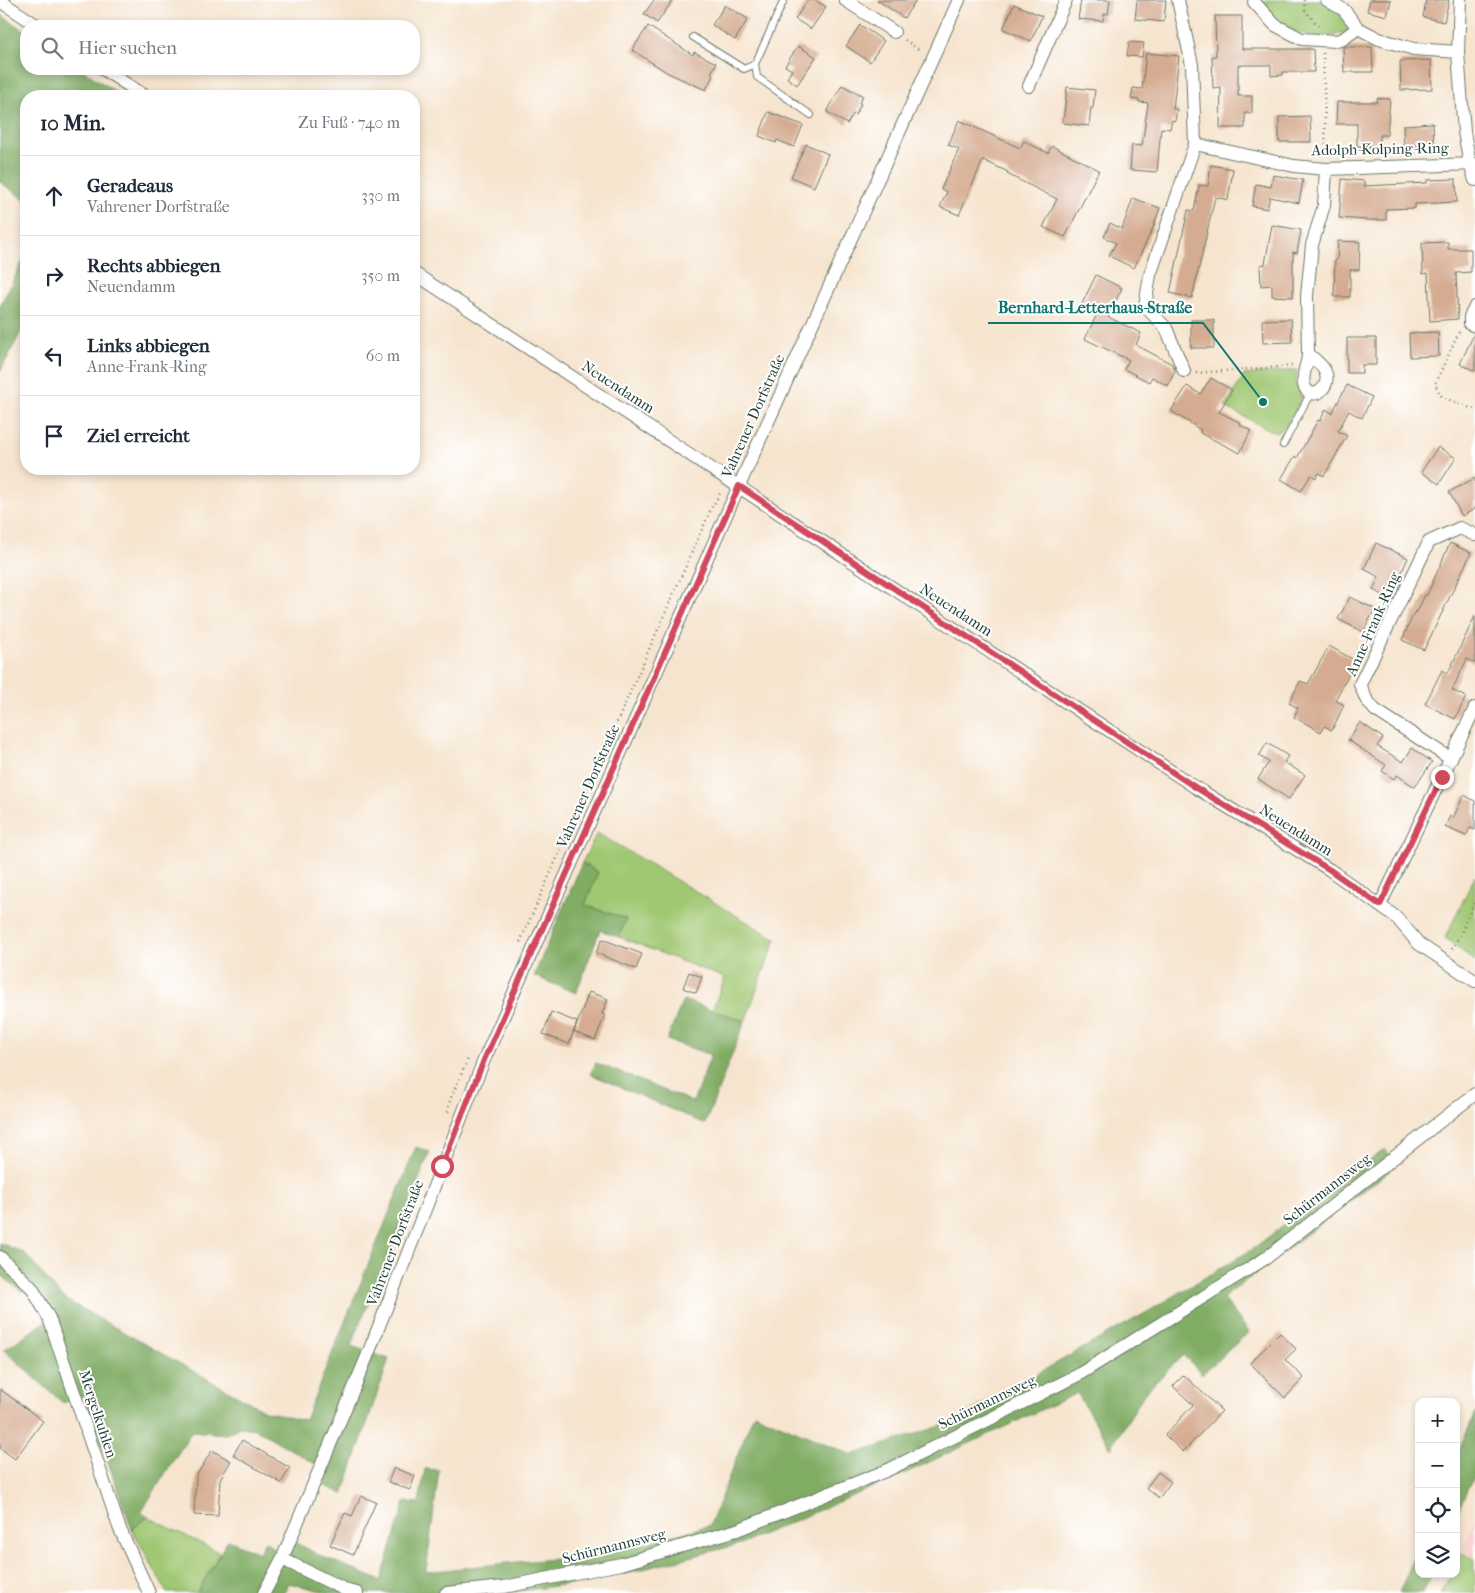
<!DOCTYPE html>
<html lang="de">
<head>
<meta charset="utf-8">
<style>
  :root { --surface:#fff; --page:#f6f6f7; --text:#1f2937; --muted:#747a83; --line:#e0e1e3 }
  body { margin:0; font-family:"IM FELL French Canon",serif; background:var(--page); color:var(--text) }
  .controls { position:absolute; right:15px; bottom:15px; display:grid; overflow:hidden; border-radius:10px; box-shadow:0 2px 8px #0003 }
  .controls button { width:45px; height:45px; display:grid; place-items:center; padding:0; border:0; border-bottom:1px solid var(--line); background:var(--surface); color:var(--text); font:25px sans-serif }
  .stop { position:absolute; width:15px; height:15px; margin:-11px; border:4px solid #d1495b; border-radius:50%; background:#fff }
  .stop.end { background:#d1495b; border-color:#fff; box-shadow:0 1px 5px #0008 }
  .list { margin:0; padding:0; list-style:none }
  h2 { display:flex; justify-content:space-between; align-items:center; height:65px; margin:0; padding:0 20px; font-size:21px }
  h2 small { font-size:16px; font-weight:400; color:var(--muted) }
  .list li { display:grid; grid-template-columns:32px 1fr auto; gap:15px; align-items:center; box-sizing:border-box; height:80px; padding:0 20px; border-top:1px solid var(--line) }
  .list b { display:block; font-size:19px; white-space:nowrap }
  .list p { margin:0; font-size:16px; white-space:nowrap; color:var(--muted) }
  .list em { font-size:16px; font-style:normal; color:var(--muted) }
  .icon { flex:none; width:28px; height:28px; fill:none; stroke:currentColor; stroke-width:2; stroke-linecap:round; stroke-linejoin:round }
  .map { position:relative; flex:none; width:1475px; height:1593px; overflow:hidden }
  .search { position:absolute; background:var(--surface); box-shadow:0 2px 8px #0003; left:20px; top:20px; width:400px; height:55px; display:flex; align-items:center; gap:12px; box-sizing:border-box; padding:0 18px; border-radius:20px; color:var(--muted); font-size:19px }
  .panel { position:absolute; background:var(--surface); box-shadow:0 2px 8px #0003; left:20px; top:90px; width:400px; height:385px; border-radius:20px }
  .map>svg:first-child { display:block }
</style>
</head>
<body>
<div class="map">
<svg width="1475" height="1593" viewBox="0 0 1475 1593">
  <rect width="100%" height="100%" fill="#fff"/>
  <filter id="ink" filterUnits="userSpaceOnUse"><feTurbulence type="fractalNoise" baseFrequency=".02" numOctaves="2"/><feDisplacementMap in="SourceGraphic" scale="10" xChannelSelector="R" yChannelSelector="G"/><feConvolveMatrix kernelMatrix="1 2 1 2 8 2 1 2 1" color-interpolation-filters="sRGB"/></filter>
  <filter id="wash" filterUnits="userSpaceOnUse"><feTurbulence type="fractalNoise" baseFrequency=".0096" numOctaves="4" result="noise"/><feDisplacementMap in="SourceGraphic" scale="20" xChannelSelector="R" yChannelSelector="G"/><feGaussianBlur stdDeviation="1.12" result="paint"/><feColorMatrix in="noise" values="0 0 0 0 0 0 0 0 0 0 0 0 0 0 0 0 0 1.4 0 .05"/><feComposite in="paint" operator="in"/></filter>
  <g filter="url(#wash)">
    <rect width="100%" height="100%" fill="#f6e4ce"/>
    <!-- built -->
    <path fill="#f7d0ca" d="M1475,1519V1559L1461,1553Z"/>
    <!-- green -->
    <path fill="#a0c772" stroke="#608253" d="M1266,0H1316C1330,3 1349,14 1349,30C1330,42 1295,36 1278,22C1272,17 1267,10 1261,5Z
      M1297,370L1296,381L1302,397L1287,425L1276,433L1225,407L1244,375Z
      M597,833L776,939L745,1021L712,1010L725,978L619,937L626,919L585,905L598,872L582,863Z
      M1475,876V961L1445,938Z
      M148,1517L220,1553L197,1593H167L132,1529Z
      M1461,1553L1475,1559V1593H1441L1451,1574H1456V1563Z"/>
    <!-- forest -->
    <path fill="#80ac64" stroke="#50744c" d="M0,14L26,32V69H81L122,96H26V200L0,182Z
      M26,255V322L0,372V306Z
      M582,863L598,872L585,905L626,919L619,937L600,930L576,993L534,976Z
      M683,1000L745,1021L705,1124L590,1074L596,1063L693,1102L711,1055L667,1040Z
      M416,1147L430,1152L351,1346L389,1359L343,1494L324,1485L327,1471L256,1429L240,1427L226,1434L192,1431L141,1512L148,1517L132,1529L84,1395L63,1403L4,1350L51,1318L37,1293L21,1291L0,1274V1243L24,1253L64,1299L265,1411L305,1420Z
      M1385,1149L1396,1166L1223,1298L1249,1332L1202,1374L1183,1355L1144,1394L1111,1448L1077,1393L908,1472L740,1544L624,1574V1561L574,1569L576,1583L508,1593H329L289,1583L284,1593H197L228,1540L259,1553L265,1541L280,1553L296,1543L319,1555L381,1581L405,1502L419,1503L425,1469L439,1470L426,1572L517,1562L570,1558L625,1549L710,1525L754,1413L852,1455L950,1423L1149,1311L1251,1250Z
      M1475,1413V1472L1456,1515V1457Z
      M1419,1546V1574H1431L1423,1593H1399Z"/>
    <g id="blocks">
      <!-- building -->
      <path fill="#d5ac91" d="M654,0H673L657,23L644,14Z
        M808,0H815L826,7L811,29L795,19Z
        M877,0H916L904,18Z
        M1081,0H1110L1108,14H1104L1103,21L1078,19Z
        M1137,0H1166L1164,22L1135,19Z
        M1370,0H1391L1387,16L1367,11Z
        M1426,0H1449L1444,22L1423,17Z
        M1014,4L1042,16L1031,41L1003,29Z
        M725,5L748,19L735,40L712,25Z
        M1215,16H1242V49H1313L1314,72H1283V75L1271,76V65H1238V96H1252V113H1245V128H1220L1221,87L1213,88L1212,56H1216Z
        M860,25L884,41L870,62L846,46Z
        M648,26L693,55L694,52L716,63L711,74L713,75L706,90L668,73L632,50Z
        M1129,42L1144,43L1142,57L1127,56Z
        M798,46L816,57L797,85L787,78L792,70L785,66Z
        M1343,47H1372L1373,72H1344Z
        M1146,53L1179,56L1173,109H1177L1175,121L1172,120L1170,129L1161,128L1157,172L1130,170L1132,145L1142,146L1148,103L1139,102V100L1131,99L1133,88L1142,89Z
        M1431,60L1432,89L1401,90L1400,61Z
        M842,85L863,96L859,103L861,104L855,115L853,114L847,124L827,112Z
        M1067,87L1095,90L1093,108H1091L1089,126L1063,123Z
        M1377,98L1390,99L1387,135H1380V147L1357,146V124H1336L1337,102H1377Z
        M768,112L803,125L794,147L777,140L776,143L759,136Z
        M1310,116L1311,142H1279V117Z
        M959,120L1020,148L1024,141L1048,153L1052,146L1099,170L1065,237L1043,227L1057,199L1007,174L1008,172L983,160L959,215L940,207L947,192L941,189L959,149L948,145Z
        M1433,123L1434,146L1404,148L1403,125Z
        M806,144L828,154L814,187L791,177Z
        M1211,165L1233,169L1228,200L1215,197L1192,298L1170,293L1188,210L1194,211L1199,185L1208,186Z
        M1273,175L1303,180L1299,203L1270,197L1267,209L1252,206L1256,184L1271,187Z
        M1342,179L1364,181V186L1427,183V180L1456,179L1457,202L1415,204V208L1386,209V220H1367L1339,218Z
        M1133,198L1160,208L1152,230L1134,268L1109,256L1116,243L1104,237L1110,223L1122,229Z
        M1272,225L1301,230L1297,253L1293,252V297L1272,296V285L1261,286L1260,265L1265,264Z
        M1338,241L1360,242L1359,270H1350V297H1334L1335,260H1337Z
        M1448,242V249H1471V272L1456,273L1458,319L1430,321L1428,273L1423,274L1422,243Z
        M1096,275L1122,288L1108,317L1141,333L1136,345L1172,364L1175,371L1168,386L1152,377L1149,382L1124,369L1129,360L1085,339L1098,312L1082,304Z
        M1291,319L1292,342L1263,343L1262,320Z
        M1191,320H1214V348H1191Z
        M1438,332L1439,356L1410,357L1409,333Z
        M1474,334H1475V371L1460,364Z
        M1347,338H1376V365H1362V373H1347Z
        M1211,378L1232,390L1219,412L1241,423L1240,425L1251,430L1240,453L1200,433L1201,430L1171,411L1187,386L1200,394Z
        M1347,385L1372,397L1362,418L1349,411L1338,431L1347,436L1324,476L1319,473L1316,478L1311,475L1301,491L1281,479L1295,456L1297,458L1318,420L1320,421L1326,409L1332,413Z
        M1438,447L1456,458L1439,484L1421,472Z
        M1475,478V509L1462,516L1449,492Z
        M1376,543L1408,558L1396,585L1391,582L1385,596L1373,590L1379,577L1364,569Z
        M1450,543L1471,553L1424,650L1402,640L1415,611L1417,612L1425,595H1427Z
        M1350,597L1375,609L1363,632L1338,619Z
        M1475,616V663L1467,659L1452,690L1466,697L1455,719L1425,704L1442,670L1448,673Z
        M1329,646L1356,661L1335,700L1344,705L1332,730L1324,726L1321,732L1294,717L1298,708L1289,703L1300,681L1308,684Z
        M1360,722L1383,738L1377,746L1403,762L1412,748L1432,762L1415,787L1397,775L1394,779L1382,771L1386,765L1348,740Z
        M1267,743L1288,756L1284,762L1305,775L1289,799L1258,779L1269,762L1259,756Z
        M1464,795L1475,801V830L1470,828L1466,836L1445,827L1450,816L1453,818Z
        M602,939L642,954L636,969L596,953Z
        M689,972L702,977L696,993L683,988Z
        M589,992L608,999L602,1014L605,1015L595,1040L574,1032Z
        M551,1012L577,1022L569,1044L543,1034Z
        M1280,1333L1296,1349L1285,1360L1304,1378L1285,1398L1250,1363Z
        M1184,1375L1222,1411L1183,1452L1165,1435L1193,1405L1173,1386Z
        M0,1389L43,1421L15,1459L0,1448Z
        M242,1440L290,1468L281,1483L233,1455Z
        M212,1450L231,1461L220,1479L218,1516L194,1515L196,1476Z
        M394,1468L415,1476L410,1490L388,1482Z
        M1158,1472L1171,1482L1159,1498L1146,1488Z
        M361,1496L376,1502L353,1555L330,1545L345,1513L352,1516Z"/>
    </g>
  </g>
  <g filter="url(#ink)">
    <use href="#blocks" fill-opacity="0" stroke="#6a776a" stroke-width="1"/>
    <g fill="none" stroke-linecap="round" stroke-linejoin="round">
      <!-- service casing -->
      <g stroke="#6a776a" stroke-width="8">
        <path id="service" d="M784,0L755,64L757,77L811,115
          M693,37L744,69L755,64
          M1283,445L1310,394"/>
      </g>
      <!-- minor casing -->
      <g stroke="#6a776a" stroke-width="14">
        <path id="minor" d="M845,0L894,32
          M1178,0L1192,65L1195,144L1294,166L1326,169L1475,164
          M1327,0L1344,10L1358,28L1379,39L1414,49L1458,52
          M1460,0L1458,52L1464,132L1470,164L1475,180
          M0,1L38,26
          M1254,2L1275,25L1302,39L1336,41L1343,39L1358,28
          M103,69L145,96
          M1029,86L1066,0
          M414,273L1195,787L1330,870L1397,918L1419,944L1475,981
          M1475,307L1470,317V324L1475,326
          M1308,354C1313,358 1319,363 1323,368C1336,386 1310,405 1304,385C1301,374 1308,365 1308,354L1307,296L1312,245L1324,205L1326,169
          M1184,371L1166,328L1145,306L1150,275L1195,144
          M1451,759L1375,710L1366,699L1360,684L1429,542L1460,528L1475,535
          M1380,905L1475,708
          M0,1257L32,1288L49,1318L119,1527L149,1593
          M282,1559L348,1591L357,1593
          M264,1593L282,1559L366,1359L484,1060L739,486L959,0
          M446,1593L504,1587L621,1564L737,1530L888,1470L1078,1375L1266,1258L1475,1094"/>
      </g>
      <!-- path -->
      <path stroke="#6a776a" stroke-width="2.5" stroke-dasharray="1 4" stroke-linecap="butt" d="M1304,0L1305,10L1318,26
        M905,40L921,51
        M1323,53L1326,155
        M1459,332L1435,384L1442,397L1475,410
        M1196,373L1292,366
        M520,942L711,509L720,493
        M1452,949L1461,933L1475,901
        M448,1112L450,1100L468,1059"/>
      <!-- service -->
      <use href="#service" stroke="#fff" stroke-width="6"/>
      <!-- minor -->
      <use href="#minor" stroke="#fff" stroke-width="12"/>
    </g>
  </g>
  <g fill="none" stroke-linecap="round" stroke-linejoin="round" filter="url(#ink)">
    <!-- route -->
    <path stroke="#d1495b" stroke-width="6" d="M442,1166L484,1060L739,486L1195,787L1330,870L1380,905L1442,777"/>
  </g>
  <g text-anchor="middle" stroke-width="4" stroke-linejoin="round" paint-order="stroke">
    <!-- street labels -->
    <g font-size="15" fill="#1f3d34" stroke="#fff">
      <text transform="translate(1380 149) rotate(-1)" y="5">Adolph-Kolping-Ring</text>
      <text transform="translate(618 387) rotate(33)" y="5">Neuendamm</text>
      <text transform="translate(753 416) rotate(-66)" y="5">Vahrener Dorfstraße</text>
      <text transform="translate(956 610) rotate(33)" y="5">Neuendamm</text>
      <text transform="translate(1373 624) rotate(-66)" y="5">Anne-Frank-Ring</text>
      <text transform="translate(588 786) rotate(-66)" y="5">Vahrener Dorfstraße</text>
      <text transform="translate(1296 830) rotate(32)" y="5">Neuendamm</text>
      <text transform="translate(1327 1189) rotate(-38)" y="5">Schürmannsweg</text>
      <text transform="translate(395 1243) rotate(-69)" y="5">Vahrener Dorfstraße</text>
      <text transform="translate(987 1402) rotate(-26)" y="5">Schürmannsweg</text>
      <text transform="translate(98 1414) rotate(72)" y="5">Mergelkuhlen</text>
      <text transform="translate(614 1546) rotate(-14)" y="5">Schürmannsweg</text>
    </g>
  </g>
  <!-- callouts -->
  <path fill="none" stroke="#0f766e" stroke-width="2" d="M1263 402L1203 323H988"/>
  <circle fill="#0f766e" stroke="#fff" stroke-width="2" cx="1263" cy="402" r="5"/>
  <g font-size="16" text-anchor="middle" font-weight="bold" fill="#0f766e" stroke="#fff" stroke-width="4" stroke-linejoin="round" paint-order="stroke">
    <text x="1095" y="313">Bernhard-Letterhaus-Straße</text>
  </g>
</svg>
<div class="controls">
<button>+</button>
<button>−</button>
<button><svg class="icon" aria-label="locate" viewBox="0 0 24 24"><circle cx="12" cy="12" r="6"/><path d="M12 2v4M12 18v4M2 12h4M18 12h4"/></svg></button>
<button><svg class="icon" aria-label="layers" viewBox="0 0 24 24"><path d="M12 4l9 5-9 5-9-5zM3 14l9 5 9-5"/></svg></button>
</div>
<div class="stop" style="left:442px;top:1166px"></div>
<div class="stop end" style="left:1442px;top:777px"></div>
<div class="search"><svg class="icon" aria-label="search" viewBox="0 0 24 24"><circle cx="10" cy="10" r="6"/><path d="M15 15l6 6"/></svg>Hier suchen</div>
<section class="panel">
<h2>10 Min.<small>Zu Fuß · 740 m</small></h2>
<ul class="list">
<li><svg class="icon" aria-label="ahead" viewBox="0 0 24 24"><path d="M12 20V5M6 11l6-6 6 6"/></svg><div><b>Geradeaus</b><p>Vahrener Dorfstraße</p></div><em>330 m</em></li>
<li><svg class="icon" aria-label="right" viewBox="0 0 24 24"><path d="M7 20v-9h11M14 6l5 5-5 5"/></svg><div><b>Rechts abbiegen</b><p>Neuendamm</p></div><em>350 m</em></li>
<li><svg class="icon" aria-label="left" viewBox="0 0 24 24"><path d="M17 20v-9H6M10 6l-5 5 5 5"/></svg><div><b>Links abbiegen</b><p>Anne-Frank-Ring</p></div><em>60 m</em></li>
<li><svg class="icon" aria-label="arrive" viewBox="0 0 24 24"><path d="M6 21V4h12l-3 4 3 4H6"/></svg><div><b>Ziel erreicht</b></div></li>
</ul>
</section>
</div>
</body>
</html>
